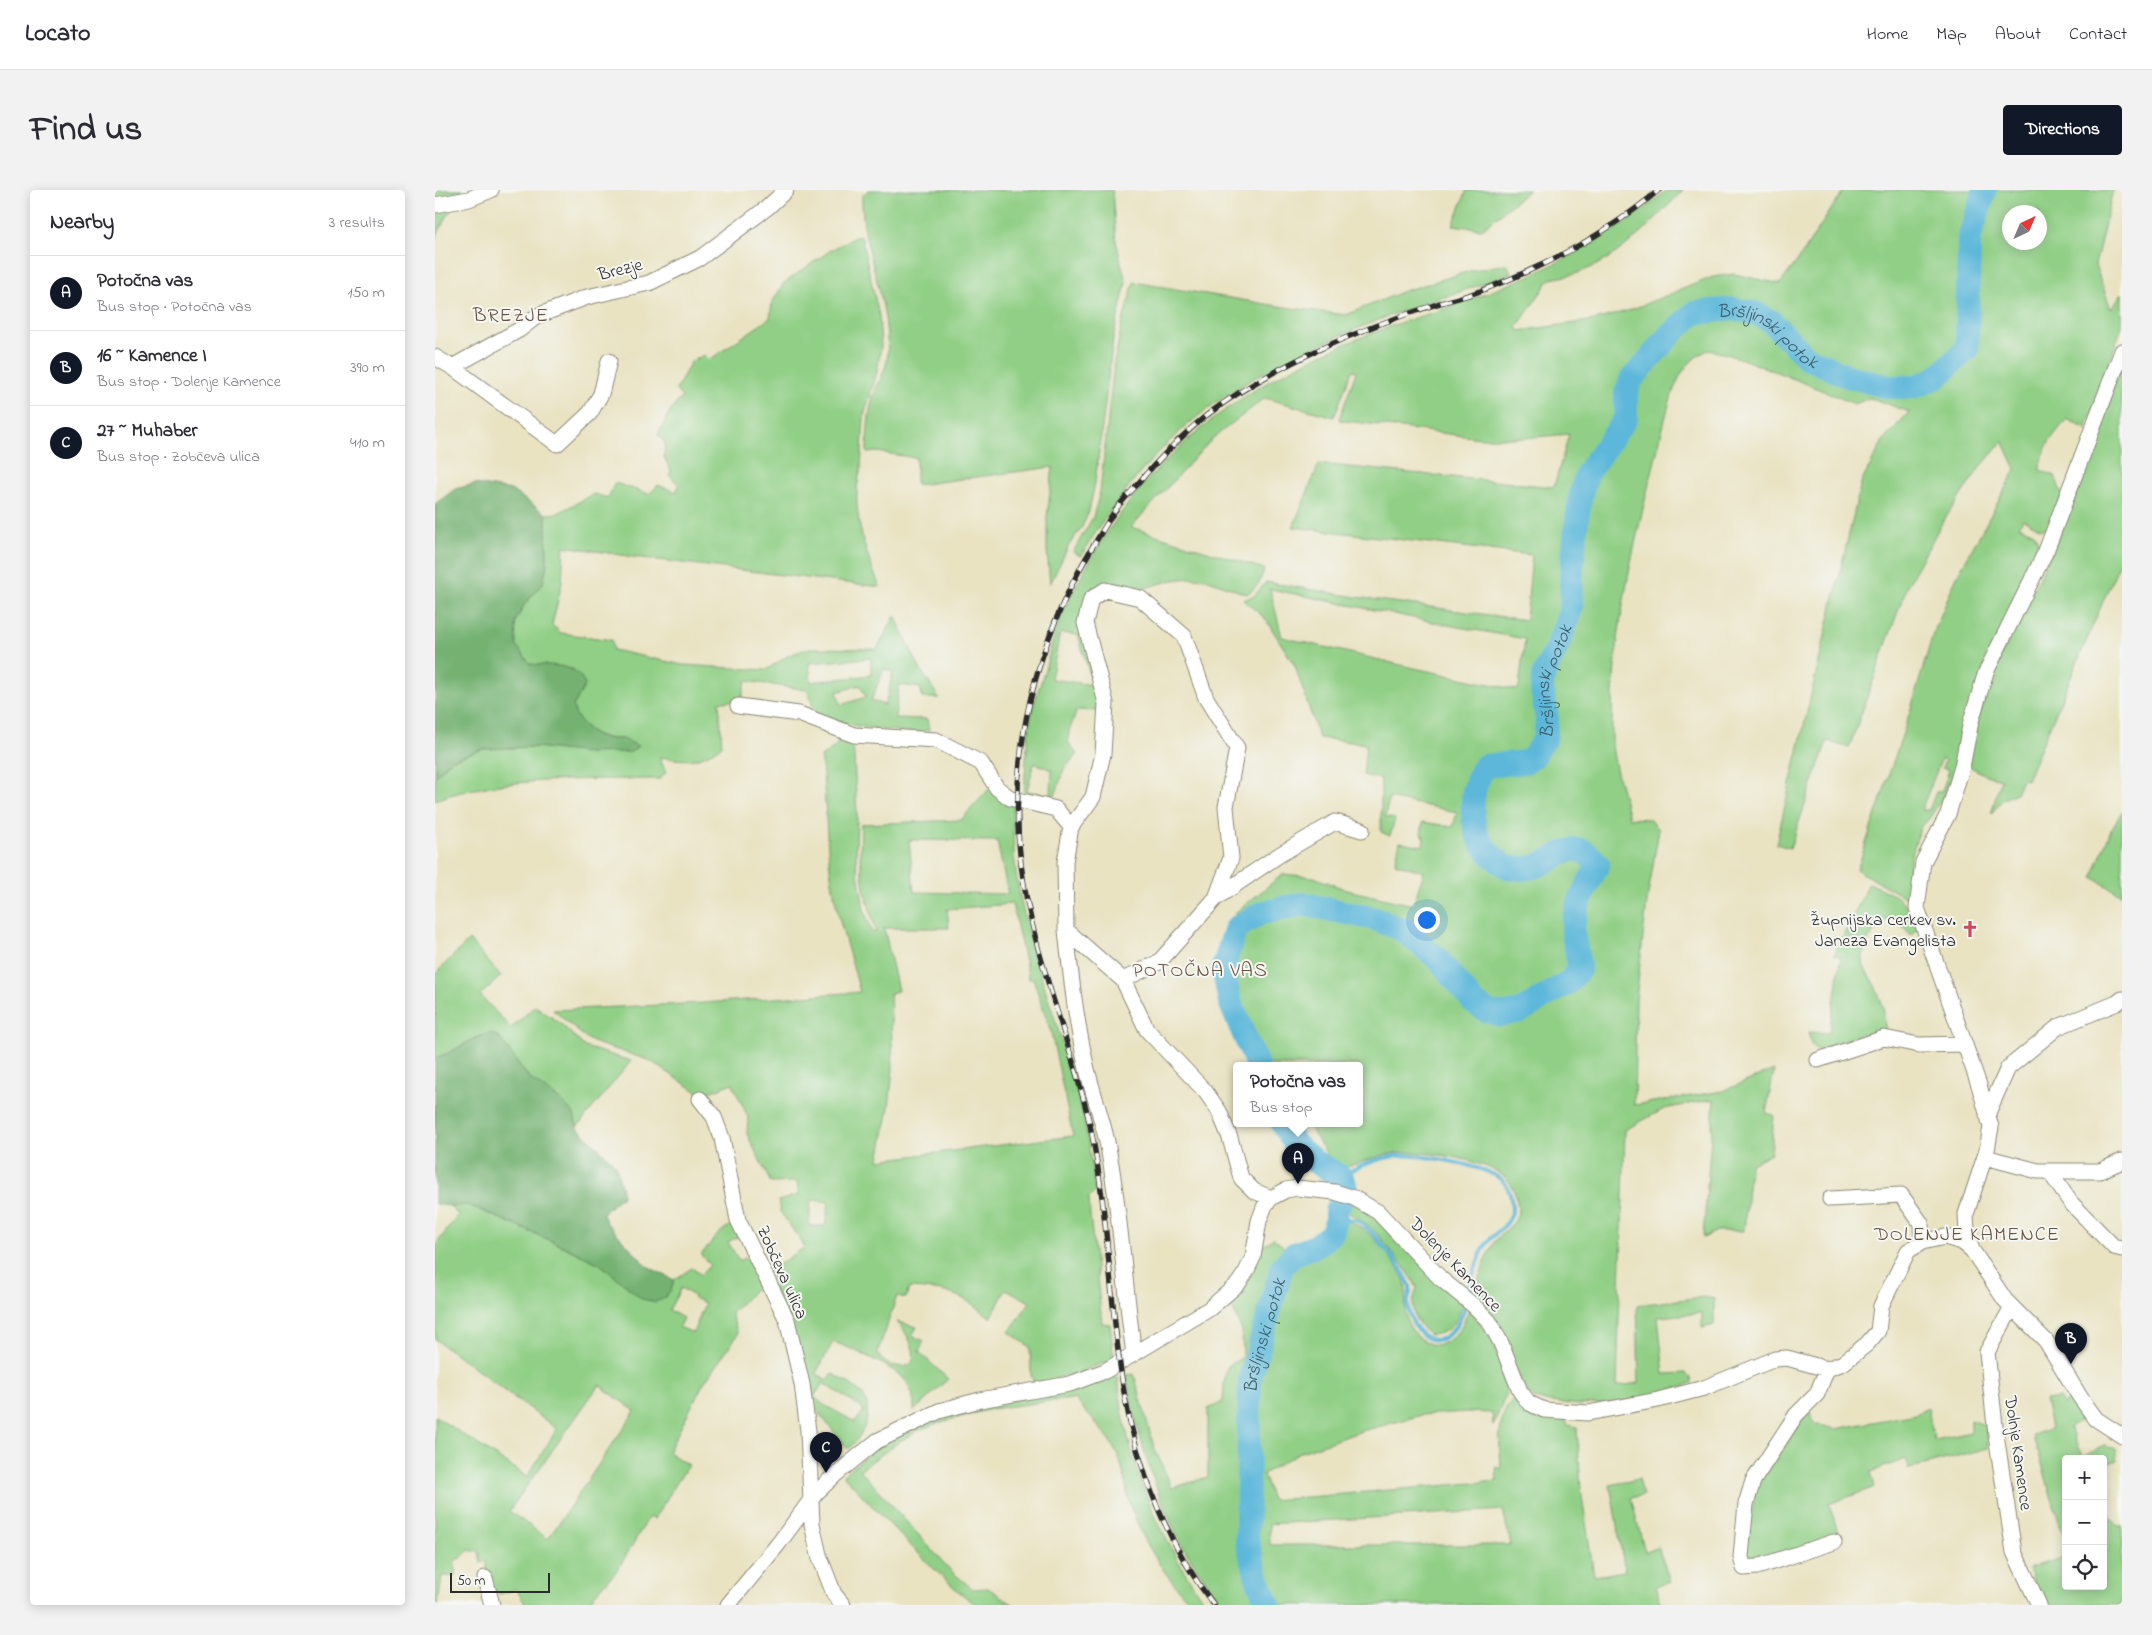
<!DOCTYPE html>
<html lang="en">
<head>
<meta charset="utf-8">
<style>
  :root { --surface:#fff; --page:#f2f2f3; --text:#2b2b33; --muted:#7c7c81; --line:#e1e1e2; --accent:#111827 }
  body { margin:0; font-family:"Indie Flower",sans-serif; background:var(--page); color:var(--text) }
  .controls { position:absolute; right:15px; bottom:15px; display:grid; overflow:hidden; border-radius:5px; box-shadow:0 2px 12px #0003 }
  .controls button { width:45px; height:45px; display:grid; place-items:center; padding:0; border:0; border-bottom:1px solid var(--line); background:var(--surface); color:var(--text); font:25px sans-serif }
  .compass { position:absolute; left:1567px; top:15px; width:45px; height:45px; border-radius:50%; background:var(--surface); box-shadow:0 2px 12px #0003; rotate:44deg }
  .scale { position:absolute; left:15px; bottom:12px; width:100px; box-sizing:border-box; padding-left:5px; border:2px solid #2b2b2b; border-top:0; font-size:14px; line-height:18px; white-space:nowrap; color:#2b2b2b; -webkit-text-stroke:4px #f6f6f2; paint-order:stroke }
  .you { position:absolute; left:991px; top:729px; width:18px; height:18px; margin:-12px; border:4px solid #fff; border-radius:50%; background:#1a73e8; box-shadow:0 0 0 8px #1a73e833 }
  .badge { display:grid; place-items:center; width:32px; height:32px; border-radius:50%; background:var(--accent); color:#fff; font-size:16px; font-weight:700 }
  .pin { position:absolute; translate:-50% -41px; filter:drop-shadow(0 1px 2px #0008) }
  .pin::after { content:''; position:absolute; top:26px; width:18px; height:15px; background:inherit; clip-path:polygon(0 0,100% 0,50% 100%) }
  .popup { position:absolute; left:798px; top:872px; width:130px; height:65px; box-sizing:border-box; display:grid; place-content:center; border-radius:5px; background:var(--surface); filter:drop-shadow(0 1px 4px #0005); font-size:16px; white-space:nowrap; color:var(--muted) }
  .popup b { font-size:19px; color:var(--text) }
  .popup::after { content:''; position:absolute; left:50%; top:100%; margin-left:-10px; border:10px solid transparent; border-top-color:var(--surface) }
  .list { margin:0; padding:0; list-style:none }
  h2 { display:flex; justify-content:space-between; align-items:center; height:65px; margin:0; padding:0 20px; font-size:21px }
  h2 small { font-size:16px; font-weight:400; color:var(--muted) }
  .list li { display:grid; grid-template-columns:32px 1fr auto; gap:15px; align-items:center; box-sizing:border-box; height:75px; padding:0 20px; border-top:1px solid var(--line) }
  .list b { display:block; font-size:19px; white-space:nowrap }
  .list p { margin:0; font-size:16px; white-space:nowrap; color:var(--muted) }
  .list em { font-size:16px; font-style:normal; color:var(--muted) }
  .icon { flex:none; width:28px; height:28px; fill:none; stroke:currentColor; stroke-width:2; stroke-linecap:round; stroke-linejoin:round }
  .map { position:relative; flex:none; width:1687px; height:1415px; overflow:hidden; border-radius:5px }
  header { display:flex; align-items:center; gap:30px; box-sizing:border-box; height:70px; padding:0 25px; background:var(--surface); border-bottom:1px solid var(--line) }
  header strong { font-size:24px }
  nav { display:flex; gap:28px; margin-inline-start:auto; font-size:18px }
  .intro { display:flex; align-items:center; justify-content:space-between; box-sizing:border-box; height:120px; padding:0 30px }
  h1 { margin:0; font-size:35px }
  .button { padding:12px 22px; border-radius:5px; background:var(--accent); color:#fff; font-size:18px; font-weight:700 }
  main { display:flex; gap:30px; padding:0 30px }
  aside { flex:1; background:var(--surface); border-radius:5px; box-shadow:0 2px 12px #0003 }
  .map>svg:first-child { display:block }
</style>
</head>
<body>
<header>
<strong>Locato</strong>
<nav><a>Home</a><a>Map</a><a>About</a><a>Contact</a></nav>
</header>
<div class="intro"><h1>Find us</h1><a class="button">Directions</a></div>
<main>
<aside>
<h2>Nearby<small>3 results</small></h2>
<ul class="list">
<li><span class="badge">A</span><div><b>Potočna vas</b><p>Bus stop · Potočna vas</p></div><em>150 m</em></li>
<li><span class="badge">B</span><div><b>16 ~ Kamence I</b><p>Bus stop · Dolenje Kamence</p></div><em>390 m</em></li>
<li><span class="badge">C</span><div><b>27 ~ Muhaber</b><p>Bus stop · Zobčeva ulica</p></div><em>410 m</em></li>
</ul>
</aside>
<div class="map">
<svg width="1687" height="1415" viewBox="0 0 1687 1415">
  <rect width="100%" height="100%" fill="#f6f6f2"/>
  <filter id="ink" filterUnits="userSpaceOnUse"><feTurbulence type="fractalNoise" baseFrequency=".02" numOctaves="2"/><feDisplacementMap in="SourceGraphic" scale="10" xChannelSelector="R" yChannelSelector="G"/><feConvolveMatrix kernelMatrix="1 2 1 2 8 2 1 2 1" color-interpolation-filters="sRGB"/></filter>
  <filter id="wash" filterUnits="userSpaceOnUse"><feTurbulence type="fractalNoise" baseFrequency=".0096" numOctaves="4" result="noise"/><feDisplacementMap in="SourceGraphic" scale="20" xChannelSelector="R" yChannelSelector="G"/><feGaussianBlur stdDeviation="1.12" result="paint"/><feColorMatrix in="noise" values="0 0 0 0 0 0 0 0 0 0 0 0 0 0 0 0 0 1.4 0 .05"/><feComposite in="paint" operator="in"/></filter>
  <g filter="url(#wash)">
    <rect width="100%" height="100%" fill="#e9e3c2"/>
    <!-- green -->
    <path fill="#90cf85" stroke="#5e7d58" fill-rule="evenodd" d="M0,0H27L0,48Z
      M433,0H677L681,51L691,93L678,149L660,293L654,321L647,337L634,355L615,394L612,361V327L618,277L481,295V268L442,262L432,263C432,244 433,225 438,207C441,197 447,188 450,178C453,170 453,157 452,148C450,100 426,55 427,6Z
      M1032,0H1094L1047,39L1018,35Z
      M1232,0H1248C1218,31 1187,67 1145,82C1136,86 1125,87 1115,89L1082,137L1084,141L1160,130L1195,120L1278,87L1299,84L1345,94L1363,70L1409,0H1678L1660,75L1676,119L1687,103V136L1651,239L1632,229C1619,245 1606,259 1605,280L1620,286L1627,305L1614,338L1606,339L1588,329L1584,336L1599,343L1605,358L1516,594L1494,629L1485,638L1475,670L1473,691L1475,701L1480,706L1475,710L1422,680L1475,522L1498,444L1522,386L1581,279L1568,251L1544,279L1507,333L1472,396L1414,558L1392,551L1355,658L1341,654L1426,293L1448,251L1474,222L1439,209L1434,208L1420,214C1399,206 1283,155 1271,161C1258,167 1249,178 1243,190C1233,210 1226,248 1220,270C1197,361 1175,456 1177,550C1177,572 1189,605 1194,628L1214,629L1224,639L1212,711L1201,810L1199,915L1288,901L1339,880L1331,923L1339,925L1336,963L1315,975L1309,1041H1282L1268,1048L1279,909L1229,919L1190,940L1182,1196L1204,1193L1202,1115L1268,1107L1279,1109V1135L1267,1138V1123L1223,1127L1229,1184L1251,1183L1256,1187L1257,1193L1219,1205L1173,1214L1144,1215L1115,1212L1099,1208L1094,1204L1037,1108C1044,1091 1048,1071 1058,1054C1064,1043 1082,1036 1083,1022C1083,1010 1079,995 1070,987C1047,968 984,959 955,964C942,965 908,981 900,977L872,933H924V875H834L814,846L795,792L793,776L805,741L816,732L827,726L874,721L920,731L954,741L970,749L984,761L1043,820L1056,827L1071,829L1089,824L1127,803L1137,796L1147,783L1150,768L1145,750V735L1150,714L1168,673C1155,654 1137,654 1117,663C1108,667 1103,674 1093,675C1084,677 1075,672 1068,667C1036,646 1044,625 1045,592L1054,582L1095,574L1113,551L1117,529L1112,502L1113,487L1125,462L1139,424L1142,405L1143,359L1149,309H1142L1136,337L1131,378L1132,415L1103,486L1101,502L1107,519L1106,540L1102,554L1095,564L1083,569L1049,571L1034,585L1029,627L1037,650L1050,667L1062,679L1088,687L1106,683L1133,665H1147L1156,676C1143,694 1130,722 1134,745C1136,756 1141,768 1137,779C1131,797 1083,815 1065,821L1040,811L993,754L972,736L941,723L881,711L856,710L826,715L805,728L800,723L848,684L879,687L912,700L978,715L989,682L960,673L965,652L988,656L989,646L986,644L988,632L1018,637L1022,622L954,608L950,627L960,629L955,646L946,642V589L928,585L931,554L884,548L860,476L830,428L808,410L819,406L831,392L921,407L1091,430L1097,365L858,337L884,274L1119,297L1134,244L1089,248H1045L904,230L921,182L917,180L899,227L830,208L778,248L696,337L829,379C826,390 822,400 811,404L771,389L755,388L738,390L702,400L655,405L665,521L642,520L634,541L633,552L642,564L629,579L618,612L589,607C590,586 591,565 593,545C596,521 604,499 611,476C615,462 618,448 623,434C629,417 639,400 648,383C714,261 814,188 943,141C975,128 1010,120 1042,107C1111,81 1176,49 1232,0ZM1574,22H1604V52H1574ZM835,399L1023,437L1090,449L1084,497L1082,500L970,476L847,447ZM625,443L643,445L658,495L616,489ZM1507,568L1510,570L1507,578L1514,580L1507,601L1501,602L1494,620H1486ZM599,573L617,580L616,605L592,601Z
      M426,46L444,126L446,156L442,182L429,226L426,279C414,316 430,362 445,397L199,367L129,356L127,393L117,435L126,443L177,450L178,460L248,475L331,480L354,465L375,458L442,459L460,426L485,479L504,508H487L486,498L464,495L460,528L492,529L494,540C478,546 393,535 381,522C377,517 375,506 372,500L311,491L306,511L284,512L287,556C260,573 255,571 224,567L231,582L225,589C155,590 65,586 0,610V587L16,570L48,559L102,557L152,563L173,562L188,549C167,550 143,540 138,516L150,495L138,479L95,474L81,455L80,432L89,415L108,393L112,374L111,324L123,323L159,304L173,308L180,293L214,304L223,295L241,302L244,295L234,285L236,281L229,267L230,253L223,245L235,221L247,207L241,200L256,172L269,165L274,170L280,166L335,128L337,113L349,93L396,60L420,47ZM436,468V485L376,492L374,473ZM449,479L458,482L450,515L436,511ZM425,495L431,507L406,515L402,502Z
      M1072,74L1076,83C1032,101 985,114 941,131C873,158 805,189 750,237C709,273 674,319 646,366L638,362L658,327L665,302L679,173L687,134L699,92L849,117L911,125L969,101L1038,80Z
      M1687,172V367L1592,590L1587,589L1581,603L1567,610L1556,624L1566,589L1550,585L1534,576L1535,559L1556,487L1628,338L1646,294Z
      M403,538L418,549L422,624L421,672L429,719L437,742H441L429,698L425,668L426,634L526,630L555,598L578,613C578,641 578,669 583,696C597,772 627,842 646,916C653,944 656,973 660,1002L654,1008L655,1025L667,1133L675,1134L679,1169L635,1186L600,1193L596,1186L595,1157L574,1142L595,1112L571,1099L556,1128C524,1103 515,1100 474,1098L471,1108L462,1106L442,1164C448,1171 452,1175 461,1176C493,1182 474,1143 462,1132L482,1137L477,1146L489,1151L484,1162L513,1189L479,1221C479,1210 478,1201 471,1191C461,1178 414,1157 398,1152L381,1183L392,1190L398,1184C408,1190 425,1198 430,1209C438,1225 426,1249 413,1259L373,1210L334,1081L370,1057L345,1021L343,1011L364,1005L362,992L336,993L312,944L313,927L297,893L267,905L214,870L160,853L151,848L118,820L269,813L425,802C416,768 404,734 398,698C390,655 392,610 386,567L402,555ZM474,650L562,651L573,704L479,702ZM577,714L594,789L598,788L616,842L638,946L444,970L454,918L458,878L455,803L463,801L449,738H514L512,719ZM376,1010L394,1012L390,1036H374ZM388,1193L426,1217L429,1221L420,1232L389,1215L379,1207Z
      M1687,621V705L1657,687L1676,640Z
      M1434,693L1461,706L1482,725L1483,738L1476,745L1461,730L1452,729C1441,738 1425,756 1428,772C1428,778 1434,785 1437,790C1446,807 1451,822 1450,842L1425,844L1396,861L1385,862L1377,856L1373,842L1394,843L1406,767L1399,765Z
      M34,750L66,786L45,805L76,838L100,816L125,833L150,857L196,871L142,937C135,908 111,907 94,887C82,875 74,859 63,846H44L10,865L0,868V784Z
      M912,1008L924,1013L1028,1114C1021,1132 1016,1143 995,1145C978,1131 974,1119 982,1098C977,1086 970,1079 962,1069C944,1045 937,1035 910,1021Z
      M33,1015L119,1052L165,1074L207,1109L236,1100L239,1090L257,1078L266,1085L275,1075L266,1065C276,1053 285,1038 300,1034L307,1044L293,1052L304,1071L316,1064L330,1090L296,1123L303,1144L268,1194L233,1262L253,1275L219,1329L214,1327L181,1382L150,1415H91L81,1399L65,1404L53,1397L51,1371L46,1373L44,1362L34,1360L26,1368L20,1370V1386H7L3,1415H0V1226L92,1287L122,1239L0,1149V1056L23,1025L15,1016ZM246,1098L259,1106L258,1108L270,1113L258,1143L244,1137L248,1128L234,1120ZM164,1195L200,1221L113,1349L74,1321Z
      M914,1031C937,1041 954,1064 967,1085C977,1102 963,1121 977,1140C1002,1171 1025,1147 1034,1119L1057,1150L1074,1198L1058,1236L1057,1223L1031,1222L987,1225L927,1241L863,1263L828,1284L837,1310L1062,1291L1061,1277L1066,1279C1065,1254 1060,1226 1080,1207L1090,1216L1129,1226L1133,1235L1142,1237L1146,1300L1159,1386L1190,1381L1175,1295L1204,1289L1208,1305L1196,1308L1210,1362L1223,1357L1235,1391L1220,1397L1227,1415H788C776,1398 764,1382 753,1365C721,1310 703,1247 691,1185L699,1184L719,1257L737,1298L773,1287V1219L788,1212L789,1194L792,1177L808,1167L807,1141L796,1114L824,1060L838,1048L848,1056L851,1067L865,1072L882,1066L904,1049L909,1034ZM1068,1320L1076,1355H835L834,1334Z
      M676,1186L683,1187C690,1271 724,1346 771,1415H752L755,1412C728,1384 706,1349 694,1311C691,1298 688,1275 682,1263C672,1243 654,1227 640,1209L615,1211L556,1219L503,1233L484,1240L465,1251L425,1280L516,1381L538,1399L553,1398L579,1415C568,1415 555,1415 544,1415C525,1411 427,1305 408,1285L446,1254L511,1223L589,1208L614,1206Z
      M1625,1208L1628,1215L1638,1208L1649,1228L1634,1237L1648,1266L1670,1256L1681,1259L1683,1270L1668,1276V1269H1631V1351C1621,1325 1614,1298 1606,1271C1604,1262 1599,1255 1598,1245L1616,1238L1610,1210Z
      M1493,1218L1499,1250L1536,1242V1230L1552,1236L1553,1258L1474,1279L1470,1269L1436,1282L1440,1297L1394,1314L1403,1342L1397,1348L1320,1373L1309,1369L1322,1291L1375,1219L1378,1230L1382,1234L1400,1239L1481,1224Z
      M1668,1316L1684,1338L1687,1336V1415H1608L1593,1378L1631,1367V1396H1668Z"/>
    <!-- forest -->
    <path fill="#74b272" stroke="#506e4e" d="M40,294L76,300L111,324L112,374L108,393L89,415L80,432L81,455L95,474C116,476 142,472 150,495L138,516C141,533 159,547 176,549C180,550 184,548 188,549C193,550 198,554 203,556L196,562L152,563L102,557L48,559L16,570L0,587V314L20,299Z
      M55,843L63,846L94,888L127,911L139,924L142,937L181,975L188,1005L168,1023L171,1032L212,1076L239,1090L236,1100L230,1107L221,1112L207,1109L165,1074L119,1052L34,1015L15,1016L0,1014V868C20,862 35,848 55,843Z"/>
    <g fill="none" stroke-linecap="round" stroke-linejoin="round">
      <!-- stream -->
      <path stroke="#5cb7da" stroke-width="4" d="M905,986C923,977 941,968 962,966C983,963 1055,976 1069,992C1075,999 1077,1010 1077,1020C1076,1036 1060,1041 1052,1053C1045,1062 1034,1094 1032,1106
        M901,1030C907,1030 915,1028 920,1030C935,1035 971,1082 975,1097C976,1102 973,1107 973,1112C972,1121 977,1133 983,1140C1005,1166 1026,1135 1031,1113"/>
      <!-- river -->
      <g stroke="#5cb7da" stroke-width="24">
        <path id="s1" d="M822,875L795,812L788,778L801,738L826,723L868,714L941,729L969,741L1003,769L1039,813L1052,821L1065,825L1086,821L1134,792L1144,780C1144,767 1139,754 1138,741C1138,718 1153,695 1163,675C1158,669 1153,662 1145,660C1122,656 1109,686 1073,677C1069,676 1065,672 1061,669C1033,647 1031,604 1050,576L1090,572L1098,567L1110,549L1112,529L1107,499L1108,486L1123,455L1137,416L1136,388L1141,338L1145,308L1152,283L1191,228V203L1196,190L1235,145L1259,123L1298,119L1320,123L1337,132L1371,167L1409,185L1453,197H1479L1501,188L1532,159L1534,49L1550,0"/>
        <path id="s2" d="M834,1415L823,1391L812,1351L815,1189L847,1077L859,1064L881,1056L897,1043L901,1030V1021L911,999L909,991L905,986L882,973L861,955L847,933"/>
      </g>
    </g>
  </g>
  <g filter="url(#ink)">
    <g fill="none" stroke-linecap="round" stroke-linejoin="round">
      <!-- street casing -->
      <g stroke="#8a8776" stroke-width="17">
        <path id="street" d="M0,15L34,9L56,0
          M0,167L17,177L122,254L155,223L166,204L174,171
          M17,177L84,140L102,126L152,107L214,93L265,68L333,17L351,0
          M303,516L364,524L419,545L501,550L546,573L562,598L575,608L621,619L636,637L630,672L631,740L688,790L712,840L770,901L784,921L795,948L806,988L819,1001L836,1008
          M636,637L658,607L668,564L671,513L650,433L656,409L670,400L705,408L749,446L771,508L802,558L791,617L796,668L781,708L724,772L688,790
          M781,708L844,665L900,632L927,640
          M631,740C636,787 641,833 652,879C658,904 667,928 672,952C686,1022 689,1094 699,1164
          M1383,870L1449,848L1484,855L1530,854
          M265,909L279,927L287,948L303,1030L352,1130L367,1194L373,1241L377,1334L384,1365L399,1404L408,1415
          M1552,925L1573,878L1623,837L1682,813L1687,809
          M1550,967L1603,981H1665L1687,971
          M1614,981L1636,1013L1679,1057L1687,1059
          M1395,1009L1466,1005L1486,1033L1487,1052
          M1537,1060L1532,1043L1531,1024L1552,960L1556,937L1544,895L1482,718L1488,672L1513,624L1527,577L1536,531L1551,482L1611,361L1687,161
          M1577,1117L1552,1162L1561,1245L1579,1362L1604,1415
          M1392,1179L1382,1204L1361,1225L1318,1291L1311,1314L1306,1367L1309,1378L1322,1377L1399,1352
          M50,1388L57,1415
          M293,1415L344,1353L381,1303L400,1285L442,1251L504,1221L545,1210L635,1194L670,1181L774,1119L803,1094L811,1082L818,1067L824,1031L830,1015L836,1008L851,1000L862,998L900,1002L919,1008L943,1022L1005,1088L1039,1116L1054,1131L1066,1153L1085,1201L1094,1213L1109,1220L1153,1223L1223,1210L1269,1198L1340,1169L1352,1168L1392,1179L1408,1173L1432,1154L1443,1141L1446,1116L1473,1061L1487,1052L1510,1047L1527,1052L1537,1060L1570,1110L1611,1151L1645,1207L1661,1229L1687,1246"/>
      </g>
      <!-- street -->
      <use href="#street" stroke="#fff" stroke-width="15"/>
      <!-- rail casing -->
      <g stroke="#2b2b2b" stroke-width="5.5">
        <path id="rail" d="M779,1415C732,1354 702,1278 689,1202C674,1113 674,1023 655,935C635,848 597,764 586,674C572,564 601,451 658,356C666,344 673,330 682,318C691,306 702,296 711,284C731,262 752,240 776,222C809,197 847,177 885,159C922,142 962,127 1002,114C1019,109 1037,105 1053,98C1115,74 1173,43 1224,0"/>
      </g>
      <!-- rail -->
      <use href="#rail" stroke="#f6f6f2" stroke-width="4" stroke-dasharray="11" stroke-linecap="butt"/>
    </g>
  </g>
  <!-- icons -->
  <defs>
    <g id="church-bare" transform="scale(1.35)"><path d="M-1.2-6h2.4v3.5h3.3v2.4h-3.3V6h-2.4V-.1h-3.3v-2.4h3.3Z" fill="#d1495b" stroke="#f6f6f2" stroke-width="2.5" paint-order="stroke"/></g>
  </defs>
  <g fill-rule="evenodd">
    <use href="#church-bare" x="1535" y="739"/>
  </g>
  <g text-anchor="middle" stroke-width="4" stroke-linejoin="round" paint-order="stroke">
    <!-- street labels -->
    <g font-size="18" fill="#2b2b2b" stroke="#f6f6f2">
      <text transform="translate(185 79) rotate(-14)" y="6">Brezje</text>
      <text transform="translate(1021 1074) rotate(46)" y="6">Dolenje Kamence</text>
      <text transform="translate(348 1082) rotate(66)" y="6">Zobčeva ulica</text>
      <text transform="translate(1584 1263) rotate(82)" y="6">Dolnje Kamence</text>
    </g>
    <!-- poi labels -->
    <g font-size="18" fill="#2b2b2b" stroke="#f6f6f2" text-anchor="end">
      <text x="1521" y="735">Župnijska cerkev sv.<tspan x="1521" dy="21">Janeza Evangelista</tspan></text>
    </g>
    <!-- water labels -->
    <g font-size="19" font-style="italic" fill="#3c5c68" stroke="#f6f6f2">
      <text dy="7" stroke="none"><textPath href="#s1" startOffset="1499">Bršljinski potok</textPath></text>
      <text dy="7" stroke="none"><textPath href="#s1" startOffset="1004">Bršljinski potok</textPath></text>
      <text dy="7" stroke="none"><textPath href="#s2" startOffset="275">Bršljinski potok</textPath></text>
    </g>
    <!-- quarter labels -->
    <g font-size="20" letter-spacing="1" fill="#6a5041" stroke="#f6f6f2">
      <text x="76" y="131">BREZJE</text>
      <text x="765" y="786">POTOČNA VAS</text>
      <text x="1532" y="1050">DOLENJE KAMENCE</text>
    </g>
  </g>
</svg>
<div class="controls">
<button>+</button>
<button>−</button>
<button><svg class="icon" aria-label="locate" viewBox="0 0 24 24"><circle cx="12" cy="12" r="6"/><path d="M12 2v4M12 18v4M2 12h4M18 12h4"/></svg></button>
</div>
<svg class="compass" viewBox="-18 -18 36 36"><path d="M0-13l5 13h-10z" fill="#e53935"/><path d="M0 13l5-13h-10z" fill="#7c7c81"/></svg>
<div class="scale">50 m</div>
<div class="you"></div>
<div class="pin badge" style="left:863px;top:994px">A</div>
<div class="popup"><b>Potočna vas</b>Bus stop</div>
<div class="pin badge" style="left:1636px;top:1174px">B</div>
<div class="pin badge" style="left:391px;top:1283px">C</div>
</div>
</main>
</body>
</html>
